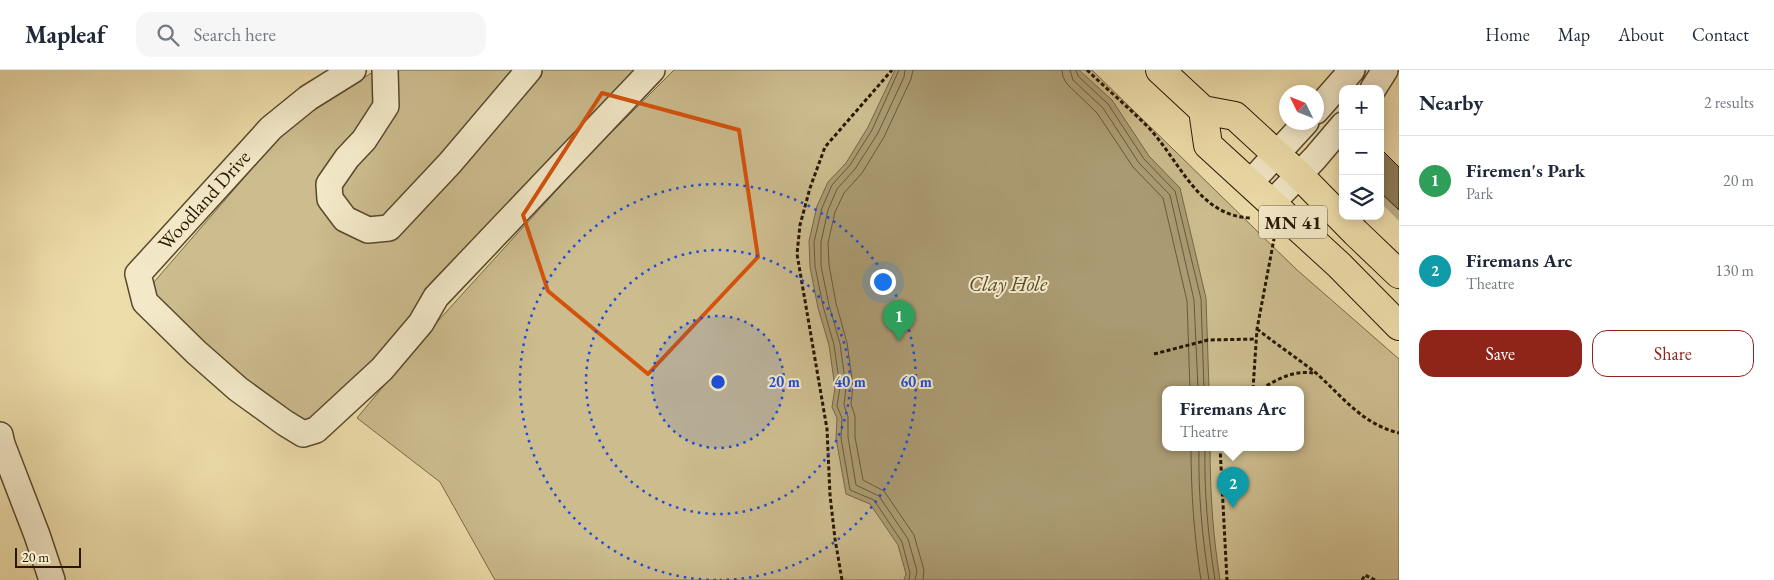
<!DOCTYPE html>
<html lang="en">
<head>
<meta charset="utf-8">
<style>
  :root { --surface:#fff; --page:#f6f6f7; --text:#1f2937; --muted:#747a83; --line:#e0e1e3; --accent:#8f2418 }
  body { margin:0; font-family:"EB Garamond",serif; background:var(--page); color:var(--text) }
  .controls { position:absolute; right:15px; top:15px; display:grid; overflow:hidden; border-radius:10px; box-shadow:0 2px 12px #0003 }
  .controls button { width:45px; height:45px; display:grid; place-items:center; padding:0; border:0; border-bottom:1px solid var(--line); background:var(--surface); color:var(--text); font:25px sans-serif }
  .compass { position:absolute; left:1279px; top:15px; width:45px; height:45px; border-radius:50%; background:var(--surface); box-shadow:0 2px 12px #0003; rotate:313deg }
  .scale { position:absolute; left:15px; bottom:12px; width:66px; box-sizing:border-box; padding-left:5px; border:2px solid #281803; border-top:0; font-size:14px; line-height:18px; white-space:nowrap; color:#281803; -webkit-text-stroke:4px #f3e9c8; paint-order:stroke }
  .you { position:absolute; left:882px; top:211px; width:18px; height:18px; margin:-12px; border:4px solid #fff; border-radius:50%; background:#1a73e8; box-shadow:0 0 0 8px #1a73e833 }
  .badge { display:grid; place-items:center; width:32px; height:32px; border-radius:50%; background:var(--accent); color:#fff; font-size:16px; font-weight:700 }
  .pin { position:absolute; translate:-50% -41px; filter:drop-shadow(0 1px 2px #0008) }
  .pin::after { content:''; position:absolute; top:26px; width:18px; height:15px; background:inherit; clip-path:polygon(0 0,100% 0,50% 100%) }
  .popup { position:absolute; left:1162px; top:316px; width:142px; height:65px; box-sizing:border-box; display:grid; place-content:center; border-radius:10px; background:var(--surface); filter:drop-shadow(0 1px 4px #0005); font-size:16px; white-space:nowrap; color:var(--muted) }
  .popup b { font-size:19px; color:var(--text) }
  .popup::after { content:''; position:absolute; left:50%; top:100%; margin-left:-10px; border:10px solid transparent; border-top-color:var(--surface) }
  .list { margin:0; padding:0; list-style:none }
  h2 { display:flex; justify-content:space-between; align-items:center; height:65px; margin:0; padding:0 20px; font-size:21px }
  h2 small { font-size:16px; font-weight:400; color:var(--muted) }
  .list li { display:grid; grid-template-columns:32px 1fr auto; gap:15px; align-items:center; box-sizing:border-box; height:90px; padding:0 20px; border-top:1px solid var(--line) }
  .list b { display:block; font-size:19px; white-space:nowrap }
  .list p { margin:0; font-size:16px; white-space:nowrap; color:var(--muted) }
  .list em { font-size:16px; font-style:normal; color:var(--muted) }
  .actions { display:flex; gap:10px; padding:15px 20px }
  .actions a { flex:1; padding:11px 0; border:1px solid var(--accent); border-radius:15px; text-align:center; font-size:18px; color:var(--accent) }
  .actions .main { background:var(--accent); color:#fff }
  .icon { flex:none; width:28px; height:28px; fill:none; stroke:currentColor; stroke-width:2; stroke-linecap:round; stroke-linejoin:round }
  .map { position:relative; flex:none; width:1399px; height:510px; overflow:hidden }
  header { display:flex; align-items:center; gap:30px; box-sizing:border-box; height:70px; padding:0 25px; background:var(--surface); border-bottom:1px solid var(--line) }
  header strong { font-size:24px }
  nav { display:flex; gap:28px; margin-inline-start:auto; font-size:18px }
  .search { width:350px; height:45px; background:var(--page); display:flex; align-items:center; gap:12px; box-sizing:border-box; padding:0 18px; border-radius:15px; color:var(--muted); font-size:19px }
  main { display:flex }
  aside { flex:1; background:var(--surface) }
  .map>svg:first-child { display:block }
</style>
</head>
<body>
<header>
<strong>Mapleaf</strong>
<div class="search"><svg class="icon" aria-label="search" viewBox="0 0 24 24"><circle cx="10" cy="10" r="6"/><path d="M15 15l6 6"/></svg>Search here</div>
<nav><a>Home</a><a>Map</a><a>About</a><a>Contact</a></nav>
</header>
<main>
<div class="map">
<svg width="1399" height="510" viewBox="0 0 1399 510">
  <rect width="100%" height="100%" fill="#edddaa"/>
  <filter id="stains"><feTurbulence type="fractalNoise" baseFrequency=".004" numOctaves="4"/><feColorMatrix values="0 0 0 0 .2 0 0 0 0 .09 0 0 0 0 .02 0 0 0 .5 -.17"/></filter>
  <radialGradient id="worn" r=".72"><stop offset=".6" stop-color="#630" stop-opacity="0"/><stop offset="1" stop-color="#630" stop-opacity=".3"/></radialGradient>
  <!-- green -->
  <path fill="#ccbc8e" stroke="#7a6a48" fill-rule="evenodd" d="M376,0H634L427,224L415,247L348,318L320,344L300,352L156,235L154,212L289,56Z
    M674,0H1092L1296,199L1399,289V510H495L440,412L357,348L437,252L586,88ZM1166,319H1300V377H1166Z"/>
  <!-- water -->
  <path fill="#aa9a71" stroke="#766645" d="M895,0H1079L1112,30L1149,86L1180,118L1206,228L1209,319H1166V377H1210C1210,422 1213,466 1220,510H904L906,504L898,475L870,434L846,424L836,368L837,348L832,337L835,318L829,275L818,238L810,197L809,171L817,136L828,112L846,93L868,57Z"/>
  <!-- shadow -->
  <path fill="#0003" d="M1380,82L1399,99V151L1380,132Z"/>
  <g fill="none" stroke-linecap="round" stroke-linejoin="round">
    <!-- shore -->
    <path stroke="#69593a" stroke-width="1" d="M899,0L872,60L850,95L832,115L822,138L814,172L815,196L823,236L834,275L840,317L837,336L842,348L841,368L850,420L874,430L902,472L910,503L909,510
      M905,0L904,7L878,63L855,99L837,119L828,140L821,172V196L829,235L840,274L846,317L844,335L848,347V367L856,415L879,426L908,469L917,501L915,510
      M913,0L911,9L884,67L862,103L844,123L835,142L828,173L829,195L836,233L847,273L853,316L851,334L855,346V367L863,410L884,421L914,465L924,500L923,510
      M1062,0L1063,7L1067,14L1097,43L1133,97L1163,128L1187,231L1190,319
      M1070,0L1073,10L1103,38L1139,93L1170,125L1194,230L1198,319
      M1076,0L1078,6L1108,34L1144,89L1175,121L1201,229L1204,319
      M1191,377C1191,421 1194,466 1201,510
      M1199,377C1198,421 1202,466 1209,510
      M1205,377C1204,421 1208,466 1215,510"/>
  </g>
  <!-- building -->
  <path fill="#8e7e5a" stroke="#281803" d="M1380,78L1399,97V140L1380,122Z"/>
  <g fill="none" stroke-linecap="round" stroke-linejoin="round">
    <!-- minor casing -->
    <g stroke="#59492d" stroke-width="28">
      <path id="minor" d="M353,0L308,28L271,58L138,204L145,232L196,282L238,319L285,353L303,364L316,360L382,299L421,253L436,227L652,0
        M385,0L386,36L364,70L347,88L329,114L330,129L345,149L368,160L389,158L450,93L529,0
        M1373,19L1385,0
        M1316,41L1352,0
        M1250,113L1306,52
        M1272,133L1315,88L1343,55
        M0,365L2,374L37,465L52,510"/>
    </g>
    <!-- major casing -->
    <g stroke="#281803" stroke-width="30">
      <path id="major" d="M1160,0L1203,40L1235,46L1299,105L1356,163L1399,204
        M1203,40L1208,75L1339,195L1399,256"/>
    </g>
    <!-- path -->
    <path stroke="#281803" stroke-width="3" stroke-dasharray="4 2.5" stroke-linecap="butt" d="M1087,0C1107,19 1129,38 1149,58C1181,93 1199,147 1252,148
      M1257,259C1276,274 1297,288 1316,303C1343,327 1362,354 1399,363
      M1154,284L1208,270L1256,269
      M1253,319L1257,259L1274,169
      M1261,319C1278,309 1293,300 1313,303
      M1220,377L1227,510
      M842,510L835,469L830,425L827,359L797,184L800,155L810,118L825,77L892,0
      M1362,510L1365,505L1375,510"/>
    <!-- minor -->
    <use href="#minor" stroke="#f3e9c8" stroke-width="25"/>
    <!-- major -->
    <use href="#major" stroke="#edddaa" stroke-width="28"/>
  </g>
  <!-- marked area -->
  <path fill="none" stroke="#d5520b" stroke-width="4" stroke-linejoin="round" d="M602,23L739,60L758,187L648,304L548,221L523,145Z"/>
  <!-- distance rings -->
  <circle cx="718" cy="312" r="66" fill="#1d4ed8" fill-opacity=".12"/>
  <g fill="none" stroke="#1d4ed8" stroke-width="2.5" stroke-dasharray="2.5 5">
    <circle cx="718" cy="312" r="66"/>
    <circle cx="718" cy="312" r="132"/>
    <path d="M716 510A198 198 0 1 1 720 510"/>
  </g>
  <g text-anchor="middle" stroke-width="4" stroke-linejoin="round" paint-order="stroke">
    <!-- shield labels -->
    <rect fill="#f3e9c8" stroke="#65573e" stroke-width="1" x="1259" y="135.5" width="68" height="33" rx="4"/>
    <g font-size="19" font-weight="bold" fill="#281803">
      <text x="1293" y="159">MN 41</text>
    </g>
    <!-- street labels -->
    <g font-size="20" fill="#281803" stroke="#f3e9c8">
      <text transform="translate(204 130) rotate(-48)" y="7">Woodland Drive</text>
    </g>
    <!-- water labels -->
    <g font-size="21" font-style="italic" fill="#5c4c2f" stroke="#f3e9c8">
      <text x="1008" y="221">Clay Hole</text>
    </g>
  </g>
  <circle cx="718" cy="312" r="8" fill="#1d4ed8" stroke="#f3e9c8" stroke-width="2.5"/>
  <g font-size="15" text-anchor="middle" font-weight="bold" fill="#1d4ed8" stroke="#f3e9c8" stroke-width="4" stroke-linejoin="round" paint-order="stroke">
    <text x="784" y="317">20 m</text>
    <text x="850" y="317">40 m</text>
    <text x="916" y="317">60 m</text>
  </g>
  <rect width="100%" height="100%" filter="url(#stains)"/>
  <rect width="100%" height="100%" fill="url(#worn)"/>
</svg>
<div class="controls">
<button>+</button>
<button>−</button>
<button><svg class="icon" aria-label="layers" viewBox="0 0 24 24"><path d="M12 4l9 5-9 5-9-5zM3 14l9 5 9-5"/></svg></button>
</div>
<svg class="compass" viewBox="-18 -18 36 36"><path d="M0-13l5 13h-10z" fill="#e53935"/><path d="M0 13l5-13h-10z" fill="#747a83"/></svg>
<div class="scale">20 m</div>
<div class="you"></div>
<div class="pin badge" style="left:899px;top:271px;background:#2e9e5b">1</div>
<div class="pin badge" style="left:1233px;top:438px;background:#0f9aa8">2</div>
<div class="popup"><b>Firemans Arc</b>Theatre</div>
</div>
<aside>
<h2>Nearby<small>2 results</small></h2>
<ul class="list">
<li><span class="badge" style="background:#2e9e5b">1</span><div><b>Firemen's Park</b><p>Park</p></div><em>20 m</em></li>
<li><span class="badge" style="background:#0f9aa8">2</span><div><b>Firemans Arc</b><p>Theatre</p></div><em>130 m</em></li>
</ul>
<div class="actions"><a class="main">Save</a><a>Share</a></div>
</aside>
</main>
</body>
</html>
